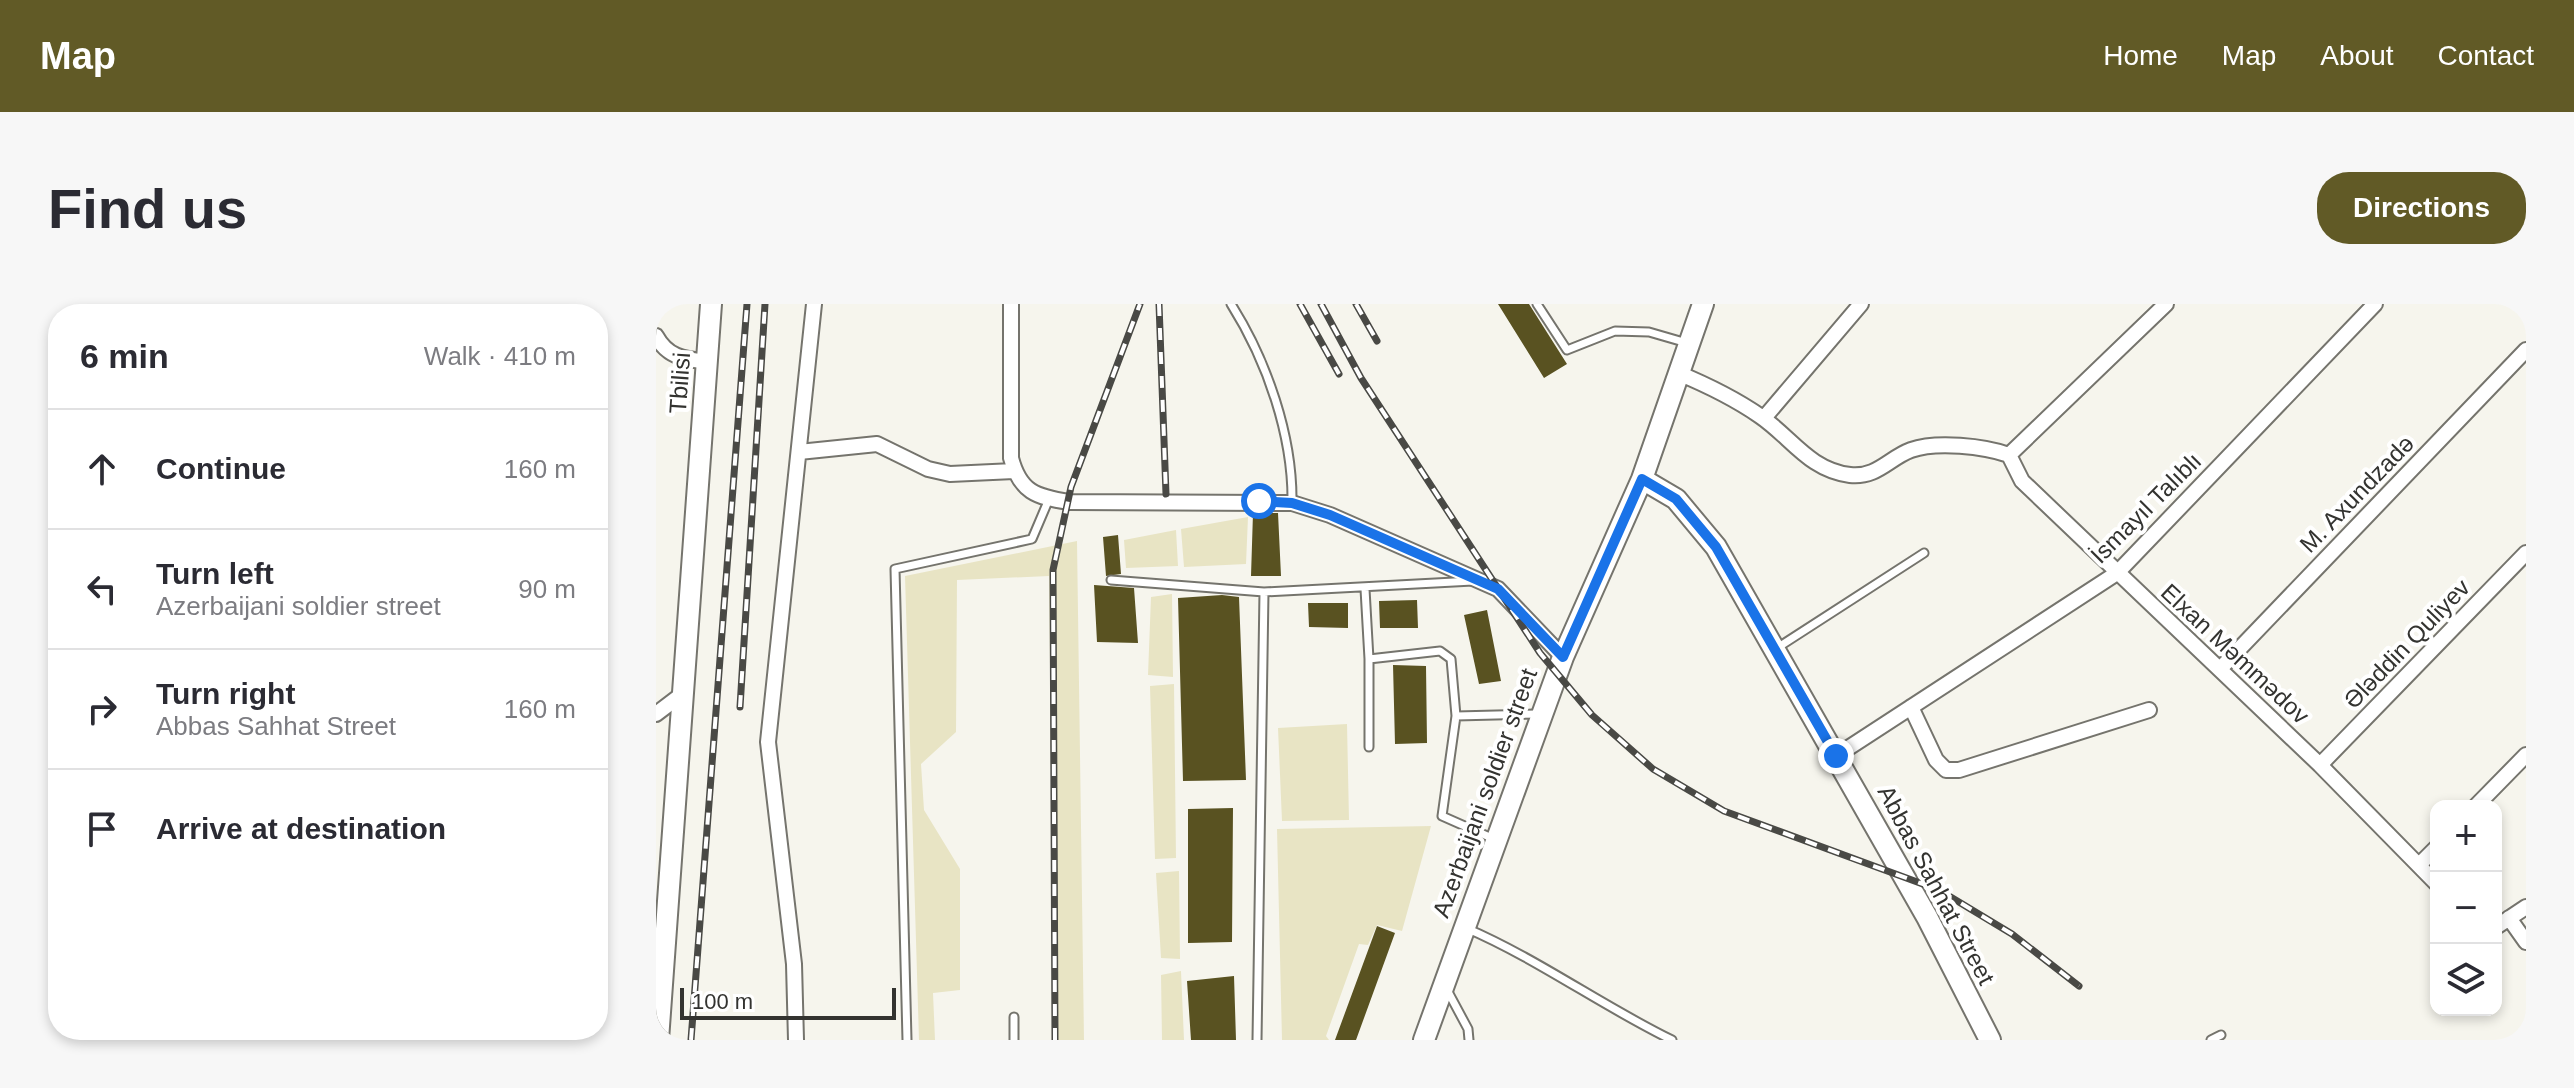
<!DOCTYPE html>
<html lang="en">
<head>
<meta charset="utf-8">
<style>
  :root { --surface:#fff; --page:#f7f7f7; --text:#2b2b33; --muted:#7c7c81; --line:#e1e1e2; --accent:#615a26 }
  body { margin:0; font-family:Helvetica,sans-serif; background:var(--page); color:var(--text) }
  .controls { position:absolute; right:24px; bottom:24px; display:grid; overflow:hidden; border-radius:16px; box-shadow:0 4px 12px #0003 }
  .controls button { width:72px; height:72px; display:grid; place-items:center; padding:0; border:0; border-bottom:2px solid var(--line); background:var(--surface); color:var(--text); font:40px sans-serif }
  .scale { position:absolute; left:24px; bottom:20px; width:216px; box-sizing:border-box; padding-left:8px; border:4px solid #333330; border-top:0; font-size:22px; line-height:28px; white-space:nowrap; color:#333330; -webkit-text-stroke:6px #fff; paint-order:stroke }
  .stop { position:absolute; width:24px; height:24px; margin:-18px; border:6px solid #1a73e8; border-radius:50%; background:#fff }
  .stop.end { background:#1a73e8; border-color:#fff; box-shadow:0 2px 8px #0008 }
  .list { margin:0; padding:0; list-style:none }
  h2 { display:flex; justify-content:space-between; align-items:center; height:104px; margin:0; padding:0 32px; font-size:34px }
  h2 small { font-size:26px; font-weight:400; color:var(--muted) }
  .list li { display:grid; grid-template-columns:52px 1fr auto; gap:24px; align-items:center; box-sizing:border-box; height:120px; padding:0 32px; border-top:2px solid var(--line) }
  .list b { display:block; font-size:30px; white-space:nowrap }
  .list p { margin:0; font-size:26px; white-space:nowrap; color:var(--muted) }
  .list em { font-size:26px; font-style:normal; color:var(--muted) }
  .icon { flex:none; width:44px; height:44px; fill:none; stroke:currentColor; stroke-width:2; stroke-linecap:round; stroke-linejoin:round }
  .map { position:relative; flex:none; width:1870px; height:736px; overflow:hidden; border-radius:32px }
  header { display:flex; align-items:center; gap:48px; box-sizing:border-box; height:112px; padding:0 40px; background:var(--accent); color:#fff }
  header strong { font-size:38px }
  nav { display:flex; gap:44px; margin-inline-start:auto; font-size:28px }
  .intro { display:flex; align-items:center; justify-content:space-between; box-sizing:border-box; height:192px; padding:0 48px }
  h1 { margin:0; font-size:56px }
  .button { padding:20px 36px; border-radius:32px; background:var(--accent); color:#fff; font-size:28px; font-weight:700 }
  main { display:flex; gap:48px; padding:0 48px }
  aside { flex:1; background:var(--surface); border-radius:32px; box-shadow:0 4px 12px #0003 }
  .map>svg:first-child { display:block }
</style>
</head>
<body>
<header>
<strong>Map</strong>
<nav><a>Home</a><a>Map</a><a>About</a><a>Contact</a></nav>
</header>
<div class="intro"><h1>Find us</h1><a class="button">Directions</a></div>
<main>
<aside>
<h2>6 min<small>Walk · 410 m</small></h2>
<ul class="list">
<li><svg class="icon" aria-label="ahead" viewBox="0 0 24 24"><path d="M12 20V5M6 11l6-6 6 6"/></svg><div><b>Continue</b></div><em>160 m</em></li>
<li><svg class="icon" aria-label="left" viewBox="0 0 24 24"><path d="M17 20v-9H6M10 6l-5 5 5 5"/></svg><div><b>Turn left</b><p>Azerbaijani soldier street</p></div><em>90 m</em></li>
<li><svg class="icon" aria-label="right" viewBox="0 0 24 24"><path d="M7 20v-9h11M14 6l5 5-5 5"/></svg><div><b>Turn right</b><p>Abbas Sahhat Street</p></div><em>160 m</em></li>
<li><svg class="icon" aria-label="arrive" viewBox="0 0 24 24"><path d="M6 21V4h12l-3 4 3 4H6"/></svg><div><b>Arrive at destination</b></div></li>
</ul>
</aside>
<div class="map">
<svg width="1870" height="736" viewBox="0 0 1870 736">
  <rect width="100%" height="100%" fill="#f6f5ed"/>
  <!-- green -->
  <path fill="#e8e4c4" d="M592,213L590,260L528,263L525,225Z
    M520,226L522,262L470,264L468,236Z
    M421,237L428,736H398L393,272L301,276L300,428L265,460L268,506L304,565V686L277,689L279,736H263L249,272Z
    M516,290L517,373L492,371L495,293Z
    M518,380L520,554L499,555L494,382Z
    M691,420L693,516L626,517L622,424Z
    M775,522L746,627L721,621L712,641L703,640L670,732L673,736H626L621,525Z
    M523,567L524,655L505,654L500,569Z
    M525,667L528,736H506L505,671Z"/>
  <!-- building -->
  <path fill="#595221" d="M842,0H873L911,60L888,74Z
    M597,209H622L625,272H595Z
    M462,231L465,270L450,272L447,233Z
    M438,281L478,284L482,339L441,338Z
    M566,291L583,293L590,476L527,477L522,294Z
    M761,296L762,324H724L723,297Z
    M652,299H692V324L653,323Z
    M831,306L845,377L823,380L808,311Z
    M737,361L770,362L771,439L739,440Z
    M577,504L576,638L532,639V505Z
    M721,622L739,629L700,736H679Z
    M578,672L580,736H535L531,677Z"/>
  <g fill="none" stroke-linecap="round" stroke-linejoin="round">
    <!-- service casing -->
    <g stroke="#75746d" stroke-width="11">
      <path id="service" d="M575,0C611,57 637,132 636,199
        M881,0L911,46L959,27L993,28L1031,39
        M455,276L608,288L817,277
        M709,285L713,355L784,347L795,355L800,412L786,512L838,535
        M1121,344L1268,249
        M713,355V443
        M800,412L882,410
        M810,624C882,655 946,702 1016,736
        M790,684L812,725L813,736
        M358,713V736
        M251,736L239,265L376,235L393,195
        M601,736L608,288
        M1555,736L1565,731"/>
    </g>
    <!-- minor casing -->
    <g stroke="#75746d" stroke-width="18">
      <path id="minor" d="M355,0V154C364,188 380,193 413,198L636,199L674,211L842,285L907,353
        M0,32C12,54 29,55 52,58
        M1022,69C1051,81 1078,94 1104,112C1135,133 1153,166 1194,171C1221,174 1233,154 1255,146C1280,137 1328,142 1353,151
        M1108,114L1205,0
        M143,148L221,140L272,165L294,170L358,167
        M1353,151L1366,177L1664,461L1780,579
        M1353,151L1510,0
        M1564,365L1870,46
        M1255,403L1280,456L1290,466H1303L1493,406
        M0,410L25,391
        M1180,452L1461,269L1719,0
        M1664,461L1870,249
        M1820,502L1870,451
        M1764,560L1780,544
        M1853,614L1870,638
        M1840,623L1870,603
        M140,736L138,660L112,438L158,0"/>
    </g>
    <!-- secondary casing -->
    <g stroke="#75746d" stroke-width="24">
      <path id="secondary" d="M986,175L1020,195L1060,243L1271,613L1334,736
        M2,736L55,0
        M768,736L907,353L986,175L1047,0"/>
    </g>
    <!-- service -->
    <use href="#service" stroke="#fff" stroke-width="7"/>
    <!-- minor -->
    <use href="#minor" stroke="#fff" stroke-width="14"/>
    <!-- secondary -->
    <use href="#secondary" stroke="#fff" stroke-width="20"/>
    <!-- rail casing -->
    <g stroke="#494945" stroke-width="7">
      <path id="rail" d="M503,0L510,190
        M644,0L683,70
        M665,0L705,74L884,349L936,411L997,465L1068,507L1283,586L1356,630L1423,682
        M700,0L721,37
        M84,403L109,0
        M35,736L91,0
        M399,736L397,266L415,183L484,0"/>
    </g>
    <!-- rail -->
    <use href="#rail" stroke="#fff" stroke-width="4" stroke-dasharray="12" stroke-linecap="butt"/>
  </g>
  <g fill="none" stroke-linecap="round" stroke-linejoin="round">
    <!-- route -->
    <path stroke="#1a73e8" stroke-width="10" d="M603,197L636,199L674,211L842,285L907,353L986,175L1020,195L1060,243L1180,452"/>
  </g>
  <g text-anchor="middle" stroke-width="8" stroke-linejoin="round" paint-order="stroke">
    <!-- street labels -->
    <g font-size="24" fill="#333330" stroke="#fff">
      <text transform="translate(24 79) rotate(-86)" y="8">Tbilisi</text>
      <text transform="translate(1701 190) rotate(-46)" y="8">M. Axundzadə</text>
      <text transform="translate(1490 204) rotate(-45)" y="8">İsmayıl Talıblı</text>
      <text transform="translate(1751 340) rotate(-46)" y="8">Ələddin Quliyev</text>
      <text transform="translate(1579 350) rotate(43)" y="8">Elxan Məmmədov</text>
      <text transform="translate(829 489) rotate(-70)" y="8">Azerbaijani soldier street</text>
      <text transform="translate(1280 581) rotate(62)" y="8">Abbas Sahhat Street</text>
    </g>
  </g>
</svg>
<div class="controls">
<button>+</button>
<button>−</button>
<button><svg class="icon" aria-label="layers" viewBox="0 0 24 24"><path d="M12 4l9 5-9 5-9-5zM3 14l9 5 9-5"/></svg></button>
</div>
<div class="scale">100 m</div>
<div class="stop" style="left:603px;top:197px"></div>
<div class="stop end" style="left:1180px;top:452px"></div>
</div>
</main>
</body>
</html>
